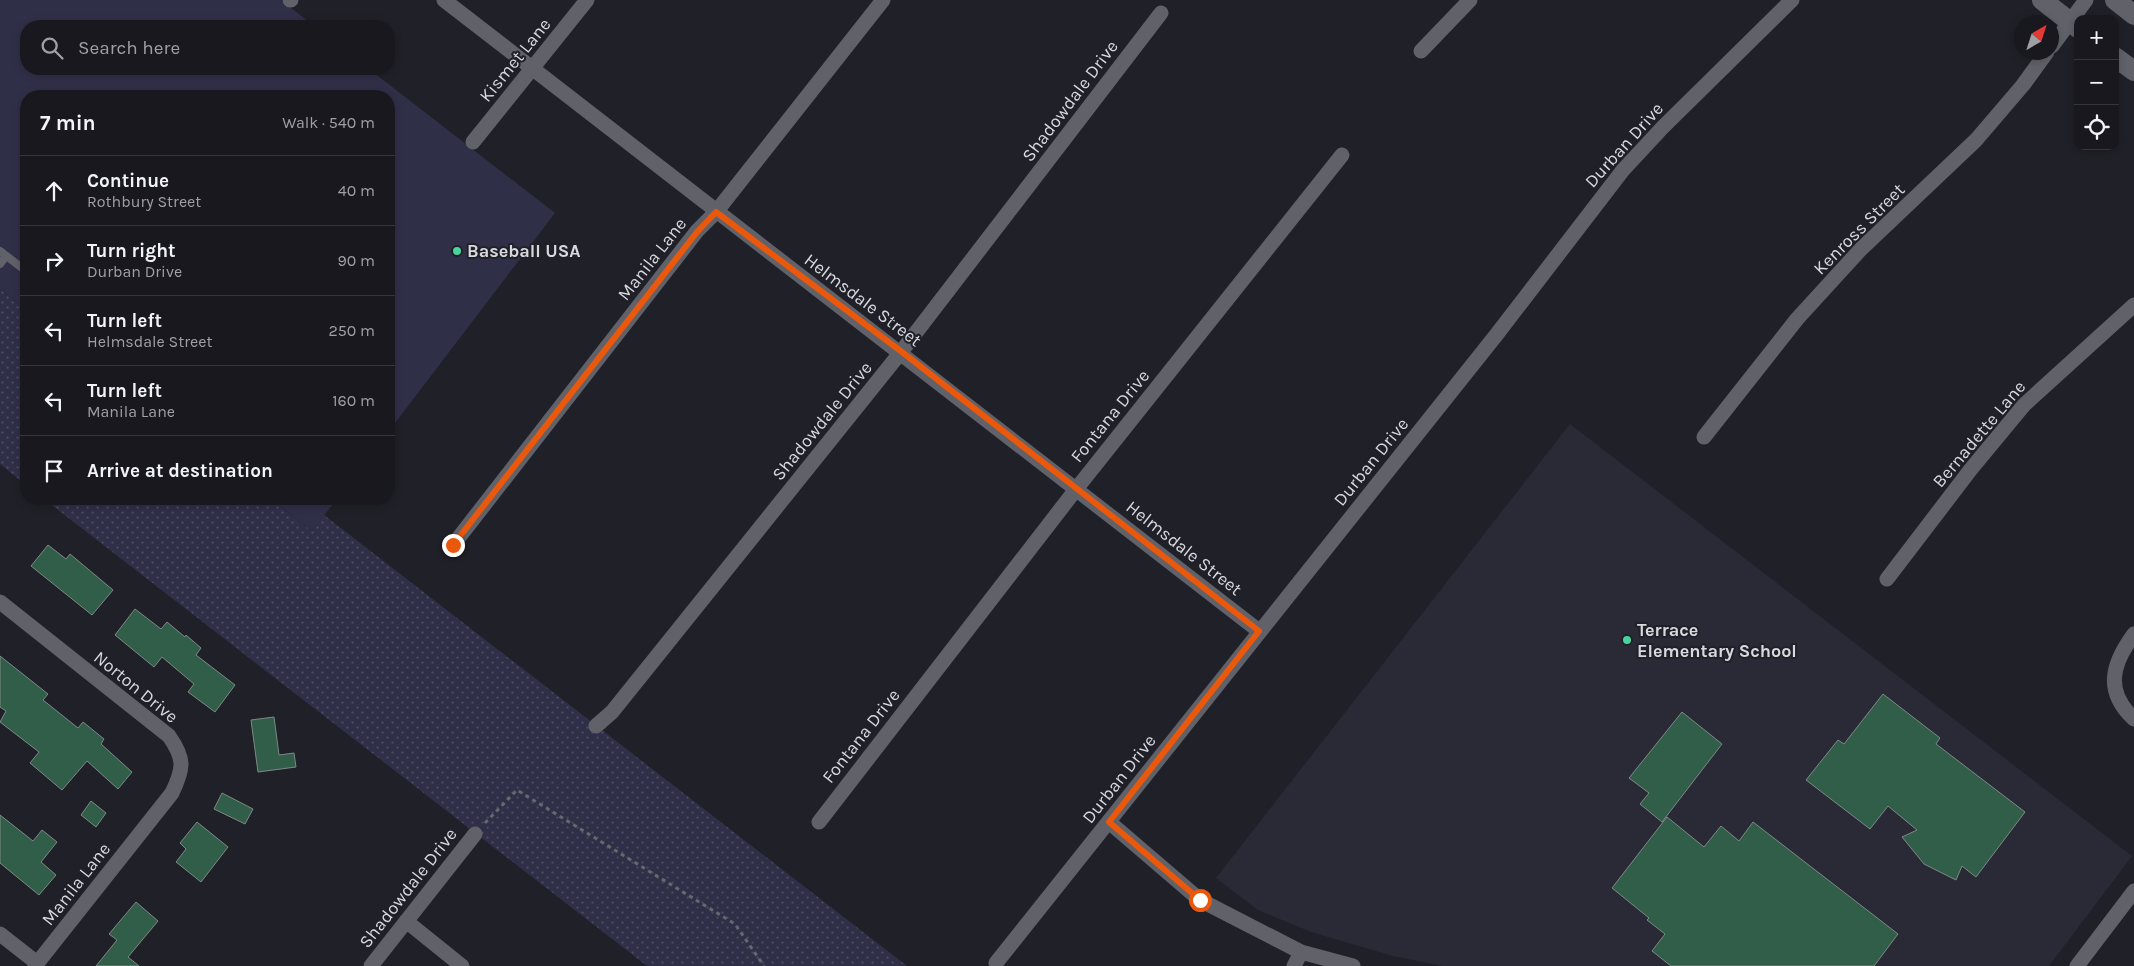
<!DOCTYPE html>
<html lang="en">
<head>
<meta charset="utf-8">
<style>
  :root { --surface:#18181e; --page:#25252b; --text:#f1f3f6; --muted:#9fa0a4; --line:#36373c }
  body { margin:0; font-family:Karla,sans-serif; background:var(--page); color:var(--text) }
  .controls { position:absolute; right:15px; top:15px; display:grid; overflow:hidden; border-radius:10px; box-shadow:0 2px 8px #0003 }
  .controls button { width:45px; height:45px; display:grid; place-items:center; padding:0; border:0; border-bottom:1px solid var(--line); background:var(--surface); color:var(--text); font:25px sans-serif }
  .compass { position:absolute; left:2014px; top:15px; width:45px; height:45px; border-radius:50%; background:var(--surface); box-shadow:0 2px 8px #0003; rotate:39deg }
  .stop { position:absolute; width:15px; height:15px; margin:-11px; border:4px solid #ea580c; border-radius:50%; background:#fff }
  .stop.end { background:#ea580c; border-color:#fff; box-shadow:0 1px 5px #0008 }
  .list { margin:0; padding:0; list-style:none }
  h2 { display:flex; justify-content:space-between; align-items:center; height:65px; margin:0; padding:0 20px; font-size:21px }
  h2 small { font-size:16px; font-weight:400; color:var(--muted) }
  .list li { display:grid; grid-template-columns:32px 1fr auto; gap:15px; align-items:center; box-sizing:border-box; height:70px; padding:0 20px; border-top:1px solid var(--line) }
  .list b { display:block; font-size:19px; white-space:nowrap }
  .list p { margin:0; font-size:16px; white-space:nowrap; color:var(--muted) }
  .list em { font-size:16px; font-style:normal; color:var(--muted) }
  .icon { flex:none; width:28px; height:28px; fill:none; stroke:currentColor; stroke-width:2; stroke-linecap:round; stroke-linejoin:round }
  .map { position:relative; flex:none; width:2134px; height:966px; overflow:hidden }
  .search { position:absolute; background:var(--surface); box-shadow:0 2px 8px #0003; left:20px; top:20px; width:375px; height:55px; display:flex; align-items:center; gap:12px; box-sizing:border-box; padding:0 18px; border-radius:20px; color:var(--muted); font-size:19px }
  .panel { position:absolute; background:var(--surface); box-shadow:0 2px 8px #0003; left:20px; top:90px; width:375px; height:415px; border-radius:20px }
  .map>svg:first-child { display:block }
</style>
</head>
<body>
<div class="map">
<svg width="2134" height="966" viewBox="0 0 2134 966">
  <defs>
    <pattern id="green-dots" width="8" height="8" patternUnits="userSpaceOnUse" patternTransform="scale(1.25)"><rect width="8" height="8" fill="#302f48"/><path d="M2 2h.1M6 6h.1" fill="none" stroke="#4d4c62" stroke-width="1.8" stroke-linecap="round"/></pattern>
  </defs>
  <rect width="100%" height="100%" fill="#202028"/>
  <!-- built -->
  <path fill="#2a2a36" d="M1570,424L2132,856L2049,966H1442L1393,956L1311,932L1258,910L1216,878Z"/>
  <!-- green -->
  <path fill="url(#green-dots)" d="M0,289L26,309V485L0,464Z
    M44,499H271L312,531L324,515L907,966H647Z"/>
  <!-- pitch -->
  <path fill="#302f48" d="M0,0H281L314,26H26V69H369L555,213L389,431V96H26V309L0,289Z
    M271,499H337L312,531Z"/>
  <!-- building -->
  <path fill="#305e49" stroke="#7f8984" d="M48,545L66,559L70,554L113,590L92,615L31,566Z
    M135,609L161,629L167,622L185,637L186,635L201,648L196,655L235,685L215,712L188,692L194,684L162,657L154,667L115,635Z
    M0,656L48,694L43,700L78,728L83,722L104,739L101,744L132,772L118,789L87,761L62,790L30,763L39,752L0,722L6,711L0,707Z
    M1883,694L1940,738L1936,744L2025,812L1976,877L1962,866L1956,880L1924,864L1902,837L1917,830L1888,806L1870,829L1806,780L1838,740L1844,744Z
    M1682,712L1722,744L1662,822L1640,804L1649,793L1629,778Z
    M274,717L279,755L294,753L296,767L258,772L251,720Z
    M222,793L253,809L245,824L214,809Z
    M91,801L106,813L96,827L81,815Z
    M0,815L33,841L42,830L57,842L41,862L56,875L39,895L0,863Z
    M1667,817L1704,847L1721,826L1739,841L1753,822L1898,934L1874,966H1671L1652,951L1665,934L1647,920L1649,918L1612,888Z
    M197,822L228,847L201,882L176,862L186,849L180,843Z
    M136,902L158,921L128,957L139,966H96L117,940L109,934Z"/>
  <g fill="none" stroke-linecap="round" stroke-linejoin="round">
    <!-- path -->
    <path stroke="#67676e" stroke-width="3" stroke-dasharray="4 4" stroke-linecap="butt" d="M485,823L517,790L735,924L764,966"/>
    <!-- lane -->
    <path stroke="#61616a" stroke-width="8" d="M0,251L26,271
      M0,264L6,256"/>
    <!-- street -->
    <path stroke="#61616a" stroke-width="15" d="M290,0H291
      M444,0C715,212 989,419 1259,631
      M2052,46L2086,0
      M1421,51L1470,0
      M473,142L587,0
      M1704,437L1797,319L1861,249L1976,140L2023,85L2047,52
      M453,545L697,231L716,212L883,0
      M1887,579L1971,469L2024,405L2134,305
      M0,602L169,736C185,759 184,768 172,793L35,966
      M2134,634C2112,664 2104,691 2134,719
      M596,726L612,712L901,352L1161,13
      M819,822L1077,488L1342,155
      M1109,822L1200,900L1301,952L1353,966
      M406,921L462,966
      M0,934L37,963
      M996,963L1497,334L1623,170L1663,127L1792,0
      M371,966L475,834
      M1294,966L1301,952
      M2077,966L2134,891"/>
    <!-- secondary -->
    <path stroke="#61616a" stroke-width="20" d="M2042,0L2078,28
      M2115,0L2134,15
      M2115,57L2134,71"/>
  </g>
  <g fill="none" stroke-linecap="round" stroke-linejoin="round">
    <!-- route -->
    <path stroke="#ea580c" stroke-width="6" d="M453,545L697,232L716,212L902,352L1259,631L1109,822L1200,900"/>
  </g>
  <!-- markers -->
  <g fill="#49d49d" stroke="#202028" stroke-width="2">
    <circle cx="457" cy="251" r="5"/>
    <circle cx="1627" cy="640" r="5"/>
  </g>
  <g text-anchor="middle" stroke-width="4" stroke-linejoin="round" paint-order="stroke">
    <!-- street labels -->
    <g font-size="18" fill="#d8d8de" stroke="#202028">
      <text transform="translate(515 60) rotate(-51)" y="6">Kismet Lane</text>
      <text transform="translate(1070 101) rotate(-53)" y="6">Shadowdale Drive</text>
      <text transform="translate(1624 145) rotate(-48)" y="6">Durban Drive</text>
      <text transform="translate(1859 229) rotate(-45)" y="6">Kenross Street</text>
      <text transform="translate(652 259) rotate(-52)" y="6">Manila Lane</text>
      <text transform="translate(863 300) rotate(37)" y="6">Helmsdale Street</text>
      <text transform="translate(1110 416) rotate(-51)" y="6">Fontana Drive</text>
      <text transform="translate(822 421) rotate(-51)" y="6">Shadowdale Drive</text>
      <text transform="translate(1979 434) rotate(-50)" y="6">Bernadette Lane</text>
      <text transform="translate(1371 462) rotate(-51)" y="6">Durban Drive</text>
      <text transform="translate(1184 548) rotate(38)" y="6">Helmsdale Street</text>
      <text transform="translate(136 687) rotate(39)" y="6">Norton Drive</text>
      <text transform="translate(861 736) rotate(-52)" y="6">Fontana Drive</text>
      <text transform="translate(1119 779) rotate(-52)" y="6">Durban Drive</text>
      <text transform="translate(76 884) rotate(-52)" y="6">Manila Lane</text>
      <text transform="translate(408 888) rotate(-52)" y="6">Shadowdale Drive</text>
    </g>
    <!-- poi labels -->
    <g font-size="18" font-weight="bold" fill="#d8d8de" stroke="#202028" text-anchor="start">
      <text x="467" y="257">Baseball USA</text>
      <text x="1637" y="636">Terrace<tspan x="1637" dy="21">Elementary School</tspan></text>
    </g>
  </g>
</svg>
<div class="controls">
<button>+</button>
<button>−</button>
<button><svg class="icon" aria-label="locate" viewBox="0 0 24 24"><circle cx="12" cy="12" r="6"/><path d="M12 2v4M12 18v4M2 12h4M18 12h4"/></svg></button>
</div>
<svg class="compass" viewBox="-18 -18 36 36"><path d="M0-13l5 13h-10z" fill="#e53935"/><path d="M0 13l5-13h-10z" fill="#9fa0a4"/></svg>
<div class="stop" style="left:1200px;top:900px"></div>
<div class="stop end" style="left:453px;top:545px"></div>
<div class="search"><svg class="icon" aria-label="search" viewBox="0 0 24 24"><circle cx="10" cy="10" r="6"/><path d="M15 15l6 6"/></svg>Search here</div>
<section class="panel">
<h2>7 min<small>Walk · 540 m</small></h2>
<ul class="list">
<li><svg class="icon" aria-label="ahead" viewBox="0 0 24 24"><path d="M12 20V5M6 11l6-6 6 6"/></svg><div><b>Continue</b><p>Rothbury Street</p></div><em>40 m</em></li>
<li><svg class="icon" aria-label="right" viewBox="0 0 24 24"><path d="M7 20v-9h11M14 6l5 5-5 5"/></svg><div><b>Turn right</b><p>Durban Drive</p></div><em>90 m</em></li>
<li><svg class="icon" aria-label="left" viewBox="0 0 24 24"><path d="M17 20v-9H6M10 6l-5 5 5 5"/></svg><div><b>Turn left</b><p>Helmsdale Street</p></div><em>250 m</em></li>
<li><svg class="icon" aria-label="left" viewBox="0 0 24 24"><path d="M17 20v-9H6M10 6l-5 5 5 5"/></svg><div><b>Turn left</b><p>Manila Lane</p></div><em>160 m</em></li>
<li><svg class="icon" aria-label="arrive" viewBox="0 0 24 24"><path d="M6 21V4h12l-3 4 3 4H6"/></svg><div><b>Arrive at destination</b></div></li>
</ul>
</section>
</div>
</body>
</html>
